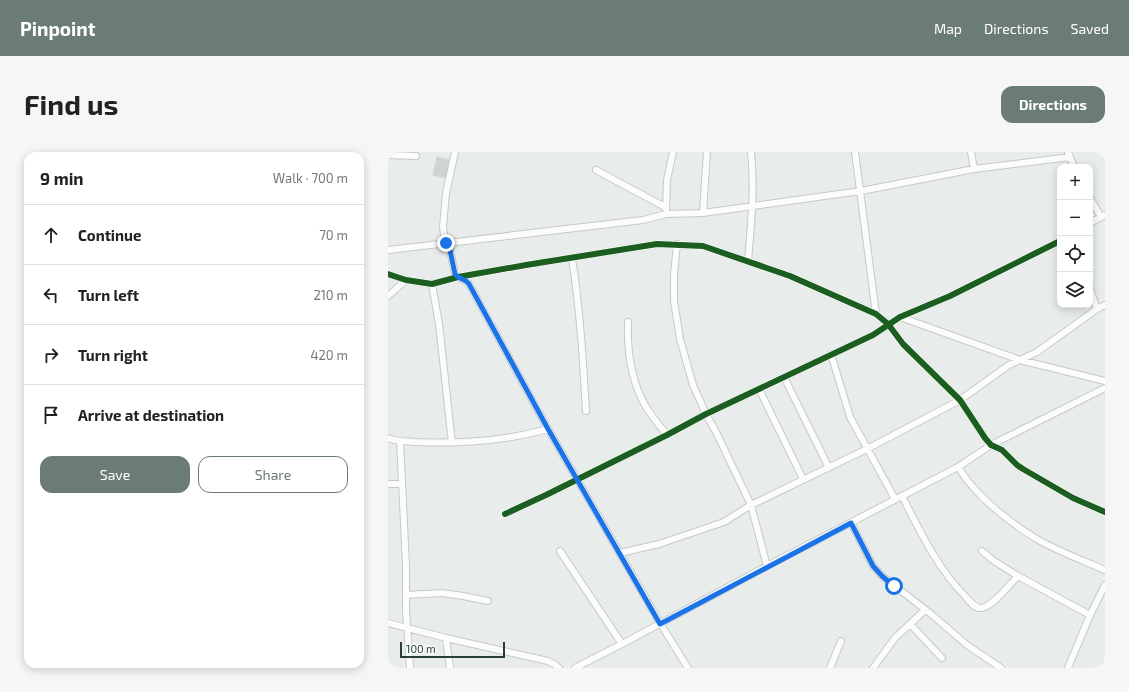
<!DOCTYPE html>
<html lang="en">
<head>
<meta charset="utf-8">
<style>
  :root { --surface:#fff; --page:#f6f6f6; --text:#222; --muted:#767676; --line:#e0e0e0; --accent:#6b7c77 }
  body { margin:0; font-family:"Exo 2",sans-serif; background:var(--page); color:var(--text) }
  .controls { position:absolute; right:12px; top:12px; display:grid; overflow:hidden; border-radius:8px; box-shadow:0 2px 10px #0003 }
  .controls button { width:36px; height:36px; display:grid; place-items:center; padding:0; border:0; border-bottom:1px solid var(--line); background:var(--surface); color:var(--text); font:20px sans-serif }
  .scale { position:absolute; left:12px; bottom:10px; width:105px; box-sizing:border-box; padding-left:4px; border:2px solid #273f38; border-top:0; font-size:11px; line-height:14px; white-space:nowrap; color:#273f38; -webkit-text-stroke:3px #f7faf9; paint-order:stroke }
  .stop { position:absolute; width:12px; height:12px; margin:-9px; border:3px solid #1a73e8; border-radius:50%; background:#fff }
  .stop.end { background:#1a73e8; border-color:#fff; box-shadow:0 1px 4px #0008 }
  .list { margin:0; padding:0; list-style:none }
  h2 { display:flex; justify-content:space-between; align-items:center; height:52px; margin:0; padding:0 16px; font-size:17px }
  h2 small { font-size:13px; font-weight:400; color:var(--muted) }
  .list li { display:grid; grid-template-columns:26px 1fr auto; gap:12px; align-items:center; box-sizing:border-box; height:60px; padding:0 16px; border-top:1px solid var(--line) }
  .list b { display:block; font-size:15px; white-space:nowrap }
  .list em { font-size:13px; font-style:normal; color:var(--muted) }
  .actions { display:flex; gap:8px; padding:12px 16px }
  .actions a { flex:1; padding:9px 0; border:1px solid var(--accent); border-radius:12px; text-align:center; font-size:14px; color:var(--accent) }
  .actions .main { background:var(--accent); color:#fff }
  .icon { flex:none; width:22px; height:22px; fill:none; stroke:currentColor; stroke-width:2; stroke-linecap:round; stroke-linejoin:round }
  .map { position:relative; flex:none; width:717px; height:516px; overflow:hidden; border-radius:12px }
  header { display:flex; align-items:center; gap:24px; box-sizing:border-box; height:56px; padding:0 20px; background:var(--accent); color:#fff }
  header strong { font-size:19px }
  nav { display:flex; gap:22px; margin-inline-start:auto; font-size:14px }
  .intro { display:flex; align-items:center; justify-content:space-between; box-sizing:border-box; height:96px; padding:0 24px }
  h1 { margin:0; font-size:28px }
  .button { padding:10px 18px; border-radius:12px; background:var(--accent); color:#fff; font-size:14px; font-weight:700 }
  main { display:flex; gap:24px; padding:0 24px }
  aside { flex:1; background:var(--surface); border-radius:12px; box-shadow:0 2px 10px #0003 }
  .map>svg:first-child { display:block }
</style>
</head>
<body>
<header>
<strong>Pinpoint</strong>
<nav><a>Map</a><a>Directions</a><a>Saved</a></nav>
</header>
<div class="intro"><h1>Find us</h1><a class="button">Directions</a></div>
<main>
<aside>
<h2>9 min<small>Walk · 700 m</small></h2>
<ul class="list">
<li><svg class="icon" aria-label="ahead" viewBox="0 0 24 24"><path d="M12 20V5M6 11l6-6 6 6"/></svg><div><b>Continue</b></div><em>70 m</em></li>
<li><svg class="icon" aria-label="left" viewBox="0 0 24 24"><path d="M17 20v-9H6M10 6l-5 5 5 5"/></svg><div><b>Turn left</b></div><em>210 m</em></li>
<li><svg class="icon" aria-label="right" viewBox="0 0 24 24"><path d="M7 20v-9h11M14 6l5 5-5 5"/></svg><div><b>Turn right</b></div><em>420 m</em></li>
<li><svg class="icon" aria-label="arrive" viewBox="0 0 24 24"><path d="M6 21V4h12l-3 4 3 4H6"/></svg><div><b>Arrive at destination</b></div></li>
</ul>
<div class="actions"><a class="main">Save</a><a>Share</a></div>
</aside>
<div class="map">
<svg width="717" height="516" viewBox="0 0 717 516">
  <rect width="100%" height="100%" fill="#e8edeb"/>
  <!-- building -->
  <path fill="#cfd4d2" stroke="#d1d5d3" d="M49,5L63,8L59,26L45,23Z"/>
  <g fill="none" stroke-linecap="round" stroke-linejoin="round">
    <!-- street casing -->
    <g stroke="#c5cac8" stroke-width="8">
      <path id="street" d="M67,0L58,41L55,75L56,83L62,98L67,122L70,125L78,129L81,132L160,277L272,471L300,516
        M467,0L488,162
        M583,0L586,17
        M680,0L686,15
        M0,3L28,4
        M208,18L277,55
        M702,46L713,65
        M278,58L279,28L285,0
        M315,61L319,0
        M702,71L717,63
        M289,92L286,123V149L292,187L305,233L318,262L328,280L363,353L379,414
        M0,98L255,68L278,62L315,61L473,39L586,17L682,5
        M184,106C192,157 195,208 198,259
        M360,109C363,72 367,37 363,0
        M0,122L18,128L44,132L70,125L138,113L269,92L315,94L402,124L488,162L500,172L515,192L572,248L597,286L603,293L614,298L629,313L635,317L685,346L717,360
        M44,132L51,172L64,291
        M702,137L709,157
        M0,144L18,128
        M512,165L632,208L717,229
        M240,170C239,199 243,229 258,255C264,265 272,274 279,283
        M443,202L462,265L507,347
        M396,225L441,316
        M371,237L415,327
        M0,286C8,290 19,289 27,290C71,292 117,289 160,277
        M12,289L18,413V458L22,516
        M570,315C575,322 579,329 585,335C602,355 625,372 647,386C669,399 694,408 717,418
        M0,332H14
        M514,344C532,379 549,416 577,444C581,449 587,457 594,456C605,454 622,432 630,424
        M117,362L158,343L279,283L318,262L485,183L512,165L562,144L672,89
        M463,371L485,414L494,424L543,462L579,493L613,516
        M172,399L234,492
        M594,399L606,409L630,424L702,463
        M232,401L271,392L336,370L363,353L479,297L572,248L621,213L649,200L709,157L717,153
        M18,443L54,441L75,444L100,449
        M0,471L58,486L160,509L166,512L171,516
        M522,472L554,506
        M58,486L62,516
        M187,516L234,492L379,414L570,315L603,293L717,236
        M442,516L453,489
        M485,516L507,486L537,458
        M680,516L702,463L717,433"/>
    </g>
    <!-- street -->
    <use href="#street" stroke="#fcfcfc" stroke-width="6"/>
    <!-- cycleway casing -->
    <g stroke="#f7faf9" stroke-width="8">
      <path id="cycleway" d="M0,122L18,128L44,132L70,125L138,113L269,92L315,94L402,124L488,162L500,172L515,192L572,248L597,286L603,293L614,298L629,313L635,317L685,346L717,360
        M117,362L158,343L279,283L318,262L485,183L512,165L562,144L672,89"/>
    </g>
    <!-- cycleway -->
    <use href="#cycleway" stroke="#1b5e20" stroke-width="6"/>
  </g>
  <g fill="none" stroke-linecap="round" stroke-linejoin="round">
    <!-- route -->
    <path stroke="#1a73e8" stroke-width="5" d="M58,91L62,98L67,122L70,125L78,129L81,132L160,277L272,472L463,371L485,414L494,424L506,434"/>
  </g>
</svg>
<div class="controls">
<button>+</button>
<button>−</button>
<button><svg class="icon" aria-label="locate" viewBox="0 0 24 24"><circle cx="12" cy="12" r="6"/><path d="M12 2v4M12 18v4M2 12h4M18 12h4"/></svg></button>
<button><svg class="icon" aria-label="layers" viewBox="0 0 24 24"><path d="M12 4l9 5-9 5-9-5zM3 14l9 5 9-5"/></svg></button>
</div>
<div class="scale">100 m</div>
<div class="stop" style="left:506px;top:434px"></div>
<div class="stop end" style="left:58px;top:91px"></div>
</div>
</main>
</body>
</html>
